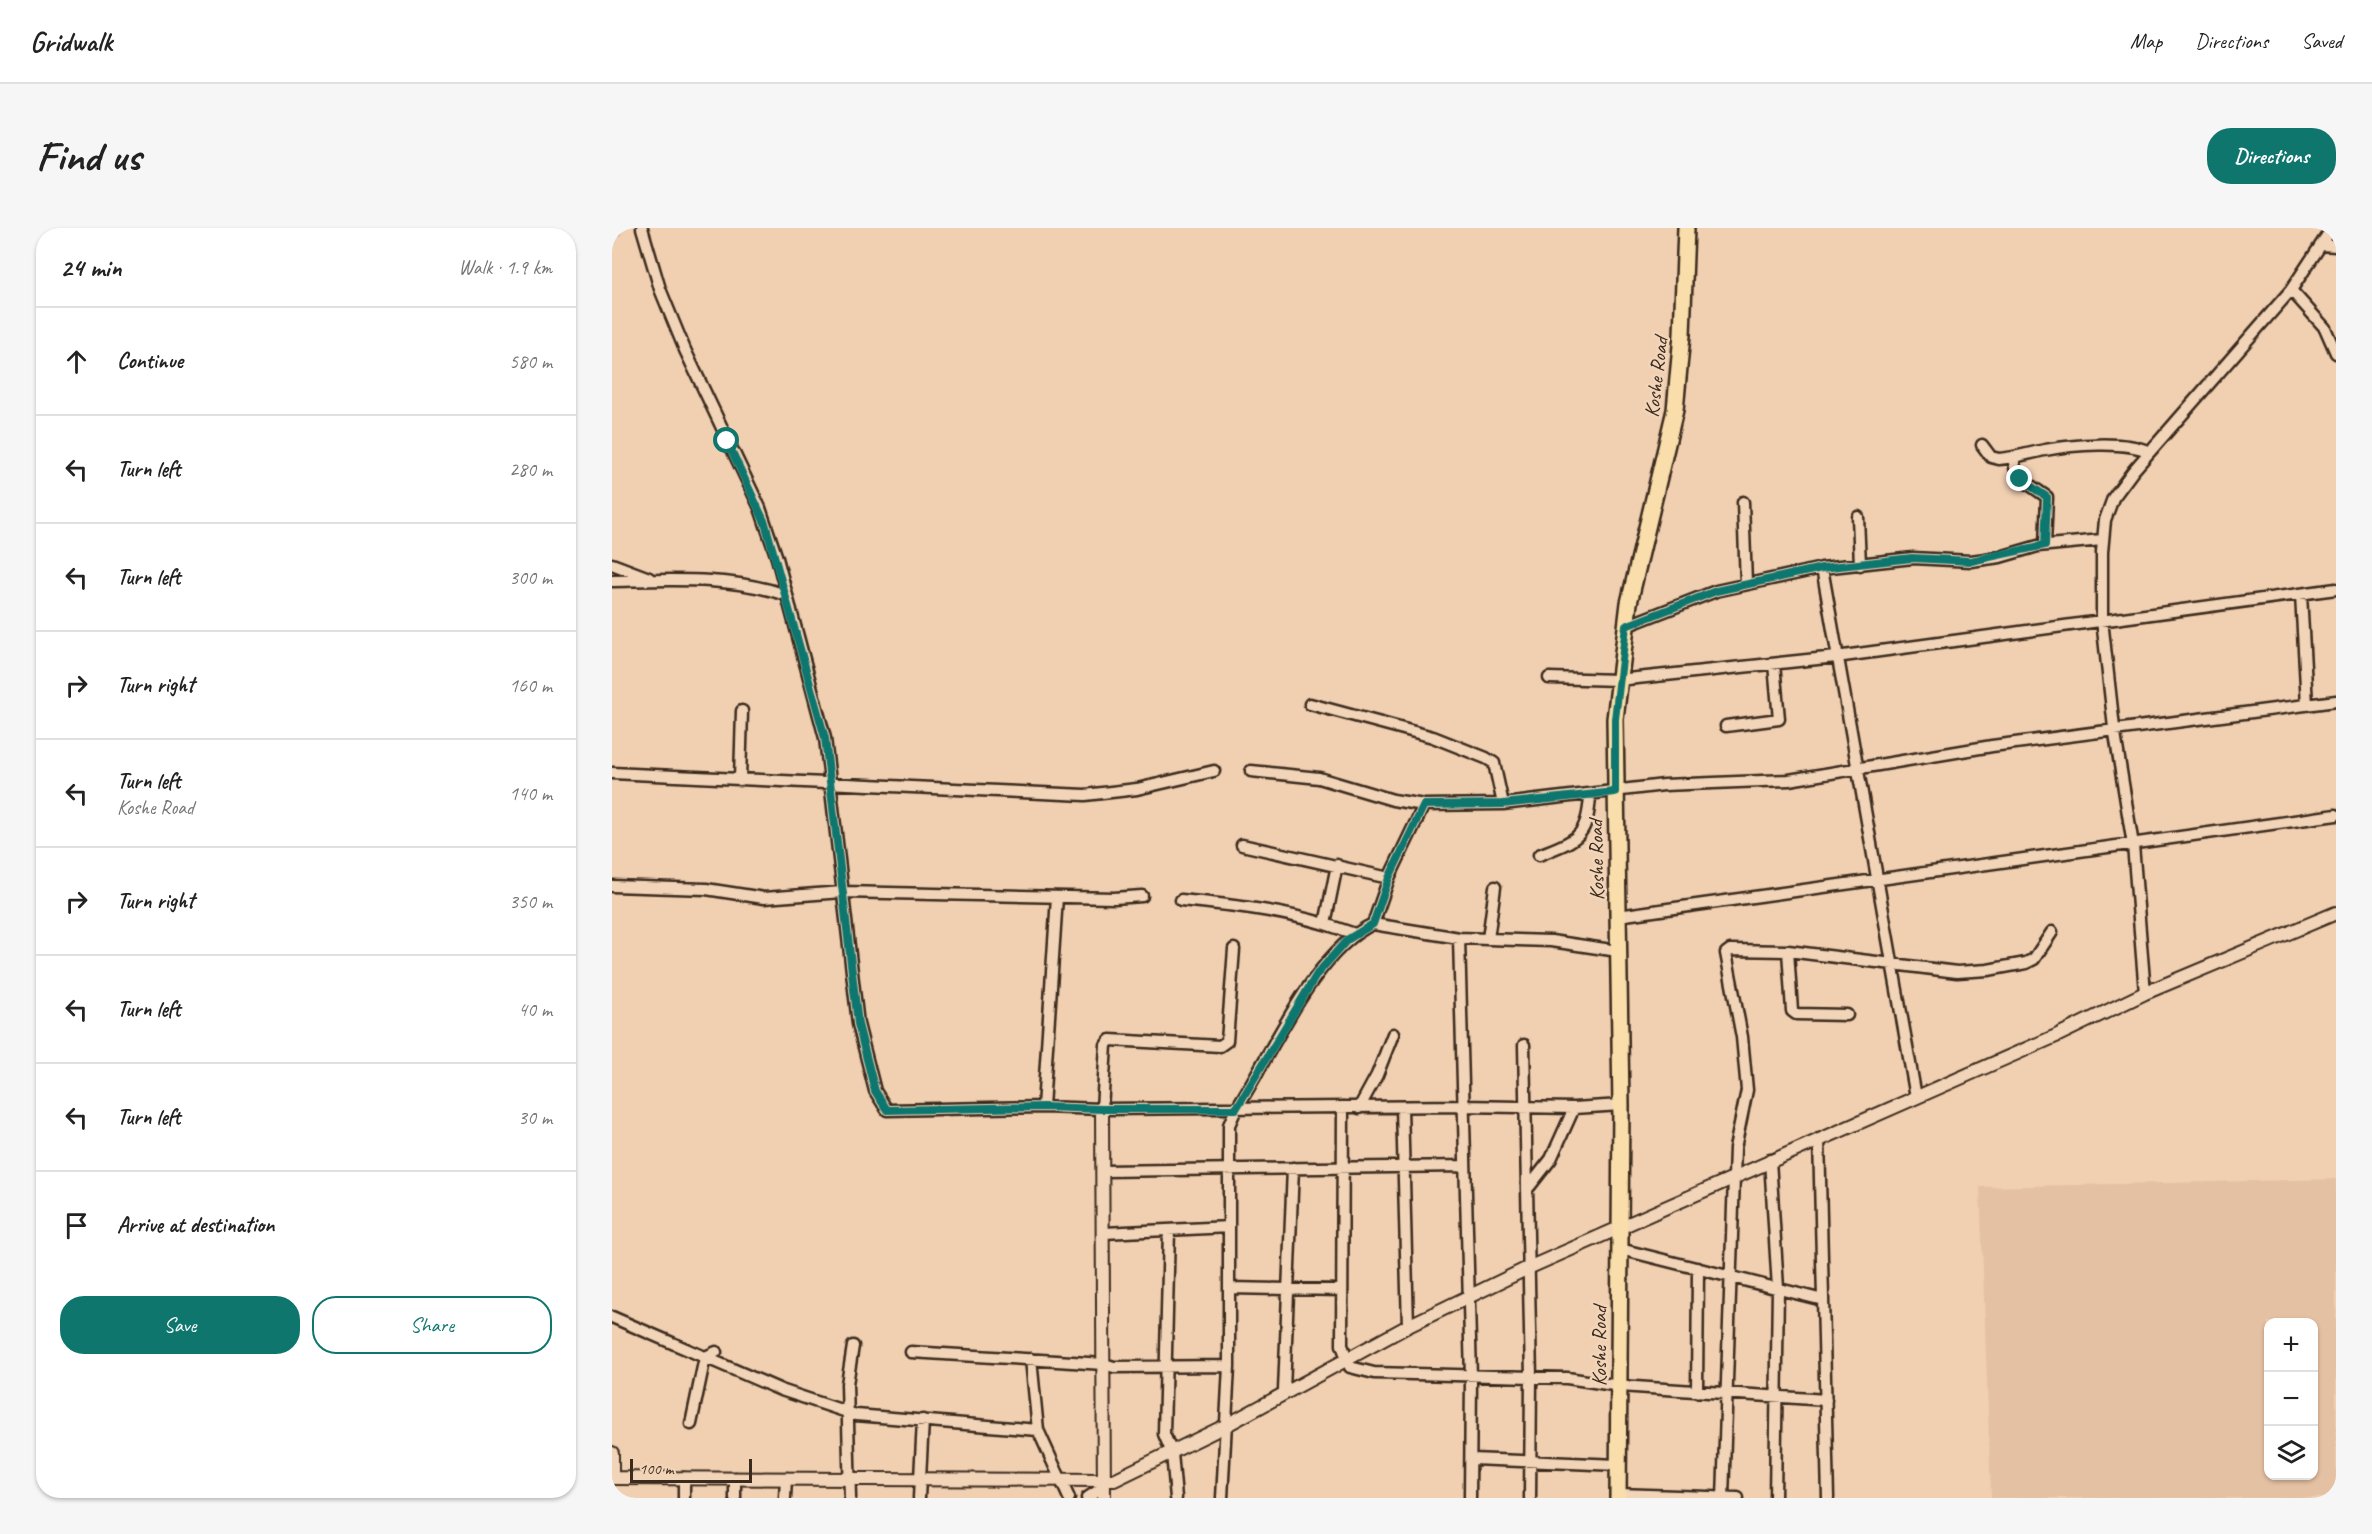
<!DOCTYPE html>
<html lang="en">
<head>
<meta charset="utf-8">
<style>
  :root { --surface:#fff; --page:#f6f6f6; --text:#222; --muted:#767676; --line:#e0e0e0; --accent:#0f766e }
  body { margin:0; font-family:Caveat,sans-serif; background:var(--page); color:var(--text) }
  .controls { position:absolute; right:18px; bottom:18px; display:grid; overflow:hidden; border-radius:12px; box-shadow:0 2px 4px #0004 }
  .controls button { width:54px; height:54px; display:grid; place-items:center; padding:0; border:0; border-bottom:2px solid var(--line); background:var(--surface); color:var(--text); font:30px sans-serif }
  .scale { position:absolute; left:18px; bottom:15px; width:122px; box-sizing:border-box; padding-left:6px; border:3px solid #3b2a1e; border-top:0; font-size:16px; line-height:21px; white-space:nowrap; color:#3b2a1e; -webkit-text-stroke:4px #f2d5b8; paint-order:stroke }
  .stop { position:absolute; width:18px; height:18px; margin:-14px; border:4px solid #0f766e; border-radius:50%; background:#fff }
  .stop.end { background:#0f766e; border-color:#fff; box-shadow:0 2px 6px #0008 }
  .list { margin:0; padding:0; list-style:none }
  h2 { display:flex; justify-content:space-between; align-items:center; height:78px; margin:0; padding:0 24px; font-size:26px }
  h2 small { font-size:20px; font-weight:400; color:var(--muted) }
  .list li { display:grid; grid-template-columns:39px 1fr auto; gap:18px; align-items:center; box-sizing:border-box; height:108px; padding:0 24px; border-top:2px solid var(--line) }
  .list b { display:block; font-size:22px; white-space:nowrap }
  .list p { margin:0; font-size:20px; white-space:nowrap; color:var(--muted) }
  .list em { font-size:20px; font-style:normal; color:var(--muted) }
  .actions { display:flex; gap:12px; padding:18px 24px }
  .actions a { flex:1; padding:14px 0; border:2px solid var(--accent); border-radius:24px; text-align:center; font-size:21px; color:var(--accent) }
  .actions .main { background:var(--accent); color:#fff }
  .icon { flex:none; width:33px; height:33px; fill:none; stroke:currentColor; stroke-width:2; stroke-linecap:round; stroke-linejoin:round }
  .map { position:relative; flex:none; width:1724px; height:1270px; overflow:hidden; border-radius:24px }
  header { display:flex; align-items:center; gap:36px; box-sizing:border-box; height:84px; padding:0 30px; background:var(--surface); border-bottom:2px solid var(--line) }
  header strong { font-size:28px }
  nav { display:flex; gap:33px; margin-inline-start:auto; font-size:21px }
  .intro { display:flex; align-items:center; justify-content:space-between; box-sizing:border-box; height:144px; padding:0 36px }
  h1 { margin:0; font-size:42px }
  .button { padding:15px 27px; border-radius:24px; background:var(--accent); color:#fff; font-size:21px; font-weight:700 }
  main { display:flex; gap:36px; padding:0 36px }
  aside { flex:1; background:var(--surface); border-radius:24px; box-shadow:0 2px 4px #0004 }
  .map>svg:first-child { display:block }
</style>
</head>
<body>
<header>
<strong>Gridwalk</strong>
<nav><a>Map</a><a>Directions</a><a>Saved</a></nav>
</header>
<div class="intro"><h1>Find us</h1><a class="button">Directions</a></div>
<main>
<aside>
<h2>24 min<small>Walk · 1.9 km</small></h2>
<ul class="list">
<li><svg class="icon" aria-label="ahead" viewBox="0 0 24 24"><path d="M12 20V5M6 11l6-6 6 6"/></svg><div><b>Continue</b></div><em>580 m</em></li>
<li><svg class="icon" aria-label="left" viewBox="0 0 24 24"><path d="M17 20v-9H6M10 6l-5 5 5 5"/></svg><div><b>Turn left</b></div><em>280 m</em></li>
<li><svg class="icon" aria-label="left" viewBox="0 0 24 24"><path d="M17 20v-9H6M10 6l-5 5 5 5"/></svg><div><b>Turn left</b></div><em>300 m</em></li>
<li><svg class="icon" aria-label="right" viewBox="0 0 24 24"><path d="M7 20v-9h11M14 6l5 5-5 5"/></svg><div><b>Turn right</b></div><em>160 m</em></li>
<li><svg class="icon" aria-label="left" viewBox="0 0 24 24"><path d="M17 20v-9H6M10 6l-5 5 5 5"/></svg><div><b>Turn left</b><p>Koshe Road</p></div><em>140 m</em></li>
<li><svg class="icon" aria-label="right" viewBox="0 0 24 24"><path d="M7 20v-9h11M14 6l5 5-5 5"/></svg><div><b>Turn right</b></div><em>350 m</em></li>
<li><svg class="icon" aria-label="left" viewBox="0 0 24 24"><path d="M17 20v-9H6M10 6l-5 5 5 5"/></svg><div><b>Turn left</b></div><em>40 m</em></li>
<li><svg class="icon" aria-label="left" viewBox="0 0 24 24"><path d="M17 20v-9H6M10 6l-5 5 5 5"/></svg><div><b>Turn left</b></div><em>30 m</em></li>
<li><svg class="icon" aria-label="arrive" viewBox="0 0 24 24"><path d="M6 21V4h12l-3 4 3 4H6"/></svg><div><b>Arrive at destination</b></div></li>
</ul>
<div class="actions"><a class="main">Save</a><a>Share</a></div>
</aside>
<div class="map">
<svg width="1724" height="1270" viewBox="0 0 1724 1270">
  <rect width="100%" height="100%" fill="#f1d0b2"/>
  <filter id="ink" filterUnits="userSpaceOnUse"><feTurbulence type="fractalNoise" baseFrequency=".0167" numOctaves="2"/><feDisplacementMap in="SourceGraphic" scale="12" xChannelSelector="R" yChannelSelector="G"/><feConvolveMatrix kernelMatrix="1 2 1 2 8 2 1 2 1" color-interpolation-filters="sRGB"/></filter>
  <g filter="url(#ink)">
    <!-- built -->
    <path fill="#e5c1a3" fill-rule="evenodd" d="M1724,951V1270H1379L1368,959ZM1656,1094H1702V1248H1656Z"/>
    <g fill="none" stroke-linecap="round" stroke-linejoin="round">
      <!-- minor casing -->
      <g stroke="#3b2a1e" stroke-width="15">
        <path id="minor" d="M30,0L48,61L73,122L148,280L165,330L213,510L246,796L263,863L275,882L431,879L490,881L851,878L962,880
          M0,4L3,0
          M1709,17L1724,18
          M1679,62L1713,100L1724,125
          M1370,217L1379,229L1387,231C1403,230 1417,225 1433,222C1459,217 1514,212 1537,224
          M1401,230L1405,248L1435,269L1433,317
          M1131,274L1134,355
          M1246,289L1248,337
          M0,336L37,350
          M1210,340L1304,869
          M0,353C58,352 119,348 174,367
          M1689,366L1695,477
          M1014,398L1104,363L1210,340L1301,330L1359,333L1388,329L1426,318L1490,312
          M937,450L1006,452L1224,429L1724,361
          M698,476L821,509L874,530L882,535L891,576
          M1114,498L1167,491L1162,436
          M639,543L707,550L781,572L812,577L891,576L1052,557L1177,552L1380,518L1724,473
          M0,545L473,567L525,561L602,543
          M128,552L130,483
          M630,617L777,650
          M927,627C964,612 976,610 978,567
          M0,658L94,661L152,670L230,664L502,670L530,668
          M569,672C619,677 666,682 713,696L725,637
          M1006,688L1724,587
          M713,696L743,706
          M761,696L777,650L812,577
          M847,710L859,1149L858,1270
          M876,711L883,659
          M1176,723L1180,783L1184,786L1235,787
          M1533,765L1521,617L1502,500L1490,392V324L1493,292L1501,270L1521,243L1679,62L1720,0
          M912,817L919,1150L918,1270
          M431,879L445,669
          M731,879L730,1117L738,1139L762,1145L955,1150L1008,1158L1214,1172
          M790,879L796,1098
          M747,880L765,847L781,806
          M490,881L494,817L498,812L608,818L615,813L622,721
          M1207,911L1216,1270
          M1158,932L1166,1060L1163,1270
          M492,943L852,938
          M917,959L939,931L962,880L1009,877
          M557,1002L552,1206L560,1225L564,1270
          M492,1005L617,999
          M1008,1021L1211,1072
          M617,1060L729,1062
          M0,1089L169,1162L244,1187L426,1202
          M299,1124L492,1136L502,1139L617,1138
          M419,1131L426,1202L457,1270
          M672,1163L681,940
          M1085,1164L1086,1040
          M79,1196L93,1129L104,1124
          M860,1231L1006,1237
          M1006,1266L1126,1270
          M72,1270V1250
          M123,1270V1250
          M173,1270L174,1250
          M238,1270L235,1156L241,1118
          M307,1270L311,1192
          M475,1270L492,1259
          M610,1270L617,1138V897L624,881C659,827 702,723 761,696L847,710L939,713L1006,723
          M1111,1270L1123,920L1135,862L1130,809L1114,725L1118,722L1176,723L1345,744L1376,742L1414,735L1422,731L1440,704"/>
      </g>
      <!-- tertiary casing -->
      <g stroke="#3b2a1e" stroke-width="16">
        <path id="tertiary" d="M490,881L492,1270
          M0,1247V1225
          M0,1250L502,1252L613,1198L796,1098L916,1040L1444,808L1533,765L1724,685"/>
      </g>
      <!-- primary casing -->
      <g stroke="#3b2a1e" stroke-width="20">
        <path id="primary" d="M1006,1270L1009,877L1003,491L1017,375L1063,182L1070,107L1074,0"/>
      </g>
      <!-- minor -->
      <use href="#minor" stroke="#f2d5b8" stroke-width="10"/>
      <!-- tertiary -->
      <use href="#tertiary" stroke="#f2d5b8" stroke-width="12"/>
      <!-- primary -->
      <use href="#primary" stroke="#f9deab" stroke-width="15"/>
    </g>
  </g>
  <g fill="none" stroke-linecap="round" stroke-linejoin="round" filter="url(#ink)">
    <!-- route -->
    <path stroke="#0f766e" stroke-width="8" d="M115,213L153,295L213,510L246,796L263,863L275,882L431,879L490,881H624L705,746L735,712L761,696L777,650L812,577L891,576L1003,564V491L1014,398L1104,363L1210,340L1300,330L1359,333L1433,317L1435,269L1408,251"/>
  </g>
  <g text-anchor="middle" stroke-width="5" stroke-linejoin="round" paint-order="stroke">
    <!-- street labels -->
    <g font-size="21" fill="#3b2a1e" stroke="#f2d5b8">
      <text transform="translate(1044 149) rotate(-83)" y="7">Koshe Road</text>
      <text transform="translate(984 632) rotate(-91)" y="7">Koshe Road</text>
      <text transform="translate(987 1118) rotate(-90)" y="7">Koshe Road</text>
    </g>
  </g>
</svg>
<div class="controls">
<button>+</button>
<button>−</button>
<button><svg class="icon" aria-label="layers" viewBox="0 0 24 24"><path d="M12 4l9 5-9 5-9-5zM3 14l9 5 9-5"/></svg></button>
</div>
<div class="scale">100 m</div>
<div class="stop" style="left:115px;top:213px"></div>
<div class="stop end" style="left:1408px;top:251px"></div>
</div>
</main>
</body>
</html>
